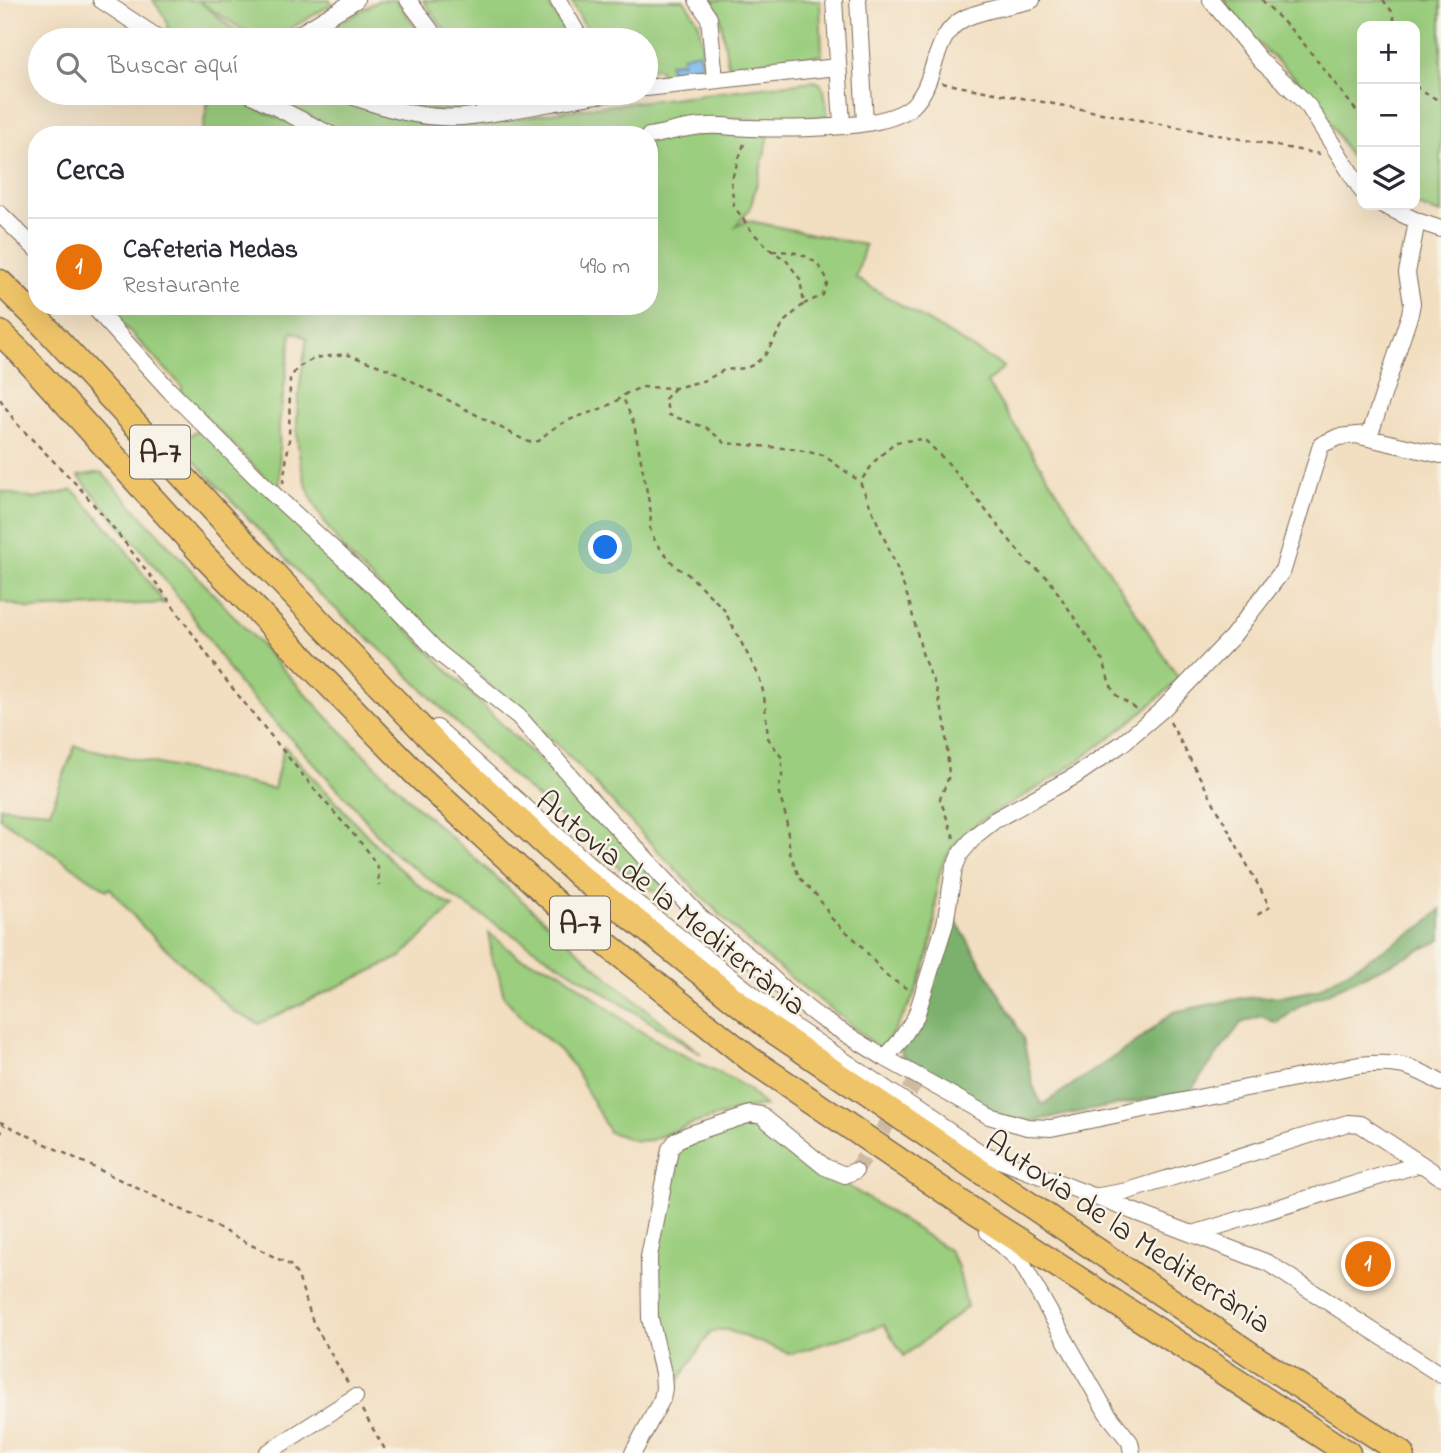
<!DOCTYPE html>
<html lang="es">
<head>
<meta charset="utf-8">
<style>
  :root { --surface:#fff; --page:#f7f7f7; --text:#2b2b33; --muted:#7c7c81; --line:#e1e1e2; --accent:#0f766e }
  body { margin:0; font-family:"Indie Flower",sans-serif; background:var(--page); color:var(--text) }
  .controls { position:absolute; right:21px; top:21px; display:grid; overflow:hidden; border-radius:14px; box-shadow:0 7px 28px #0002 }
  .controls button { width:63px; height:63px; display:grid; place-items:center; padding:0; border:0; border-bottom:2px solid var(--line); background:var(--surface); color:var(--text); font:35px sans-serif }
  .you { position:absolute; left:606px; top:548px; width:24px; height:24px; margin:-18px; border:5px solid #fff; border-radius:50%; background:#1a73e8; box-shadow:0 0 0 10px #1a73e833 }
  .badge { display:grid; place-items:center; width:46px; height:46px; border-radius:50%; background:var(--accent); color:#fff; font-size:23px; font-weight:700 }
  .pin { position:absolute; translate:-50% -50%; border:4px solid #fff; box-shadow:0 2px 7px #0006 }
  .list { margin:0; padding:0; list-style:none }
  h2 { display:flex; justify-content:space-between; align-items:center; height:91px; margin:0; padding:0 28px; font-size:30px }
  h2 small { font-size:23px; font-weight:400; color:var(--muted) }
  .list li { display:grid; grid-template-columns:46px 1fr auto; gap:21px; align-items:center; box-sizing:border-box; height:98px; padding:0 28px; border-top:2px solid var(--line) }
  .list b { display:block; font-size:26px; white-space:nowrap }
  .list p { margin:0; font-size:23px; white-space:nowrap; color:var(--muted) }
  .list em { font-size:23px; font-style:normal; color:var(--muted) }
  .icon { flex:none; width:38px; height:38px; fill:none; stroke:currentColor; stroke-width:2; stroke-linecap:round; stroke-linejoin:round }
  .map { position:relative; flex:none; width:1441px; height:1453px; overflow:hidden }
  .search { position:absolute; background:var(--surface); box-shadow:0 7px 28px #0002; left:28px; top:28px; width:630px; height:77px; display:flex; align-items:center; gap:18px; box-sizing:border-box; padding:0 24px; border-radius:38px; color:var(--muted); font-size:26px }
  .panel { position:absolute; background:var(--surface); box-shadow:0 7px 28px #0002; left:28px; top:126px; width:630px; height:189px; border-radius:28px }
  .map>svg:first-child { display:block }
</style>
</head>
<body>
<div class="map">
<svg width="1441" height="1453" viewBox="0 0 1441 1453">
  <rect width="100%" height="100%" fill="#f7f3e8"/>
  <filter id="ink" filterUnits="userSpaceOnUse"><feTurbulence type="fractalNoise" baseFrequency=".0143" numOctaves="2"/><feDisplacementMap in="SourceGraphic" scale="14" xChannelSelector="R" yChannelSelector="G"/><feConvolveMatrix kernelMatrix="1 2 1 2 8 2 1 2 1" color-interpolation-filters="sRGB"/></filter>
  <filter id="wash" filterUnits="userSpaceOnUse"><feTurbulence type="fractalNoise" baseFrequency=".00686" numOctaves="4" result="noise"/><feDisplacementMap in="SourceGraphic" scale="28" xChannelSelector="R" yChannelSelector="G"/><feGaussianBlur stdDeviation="1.57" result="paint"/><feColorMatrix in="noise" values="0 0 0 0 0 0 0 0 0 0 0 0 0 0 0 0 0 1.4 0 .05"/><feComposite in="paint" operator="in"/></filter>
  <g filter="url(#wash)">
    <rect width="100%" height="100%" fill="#f2dec0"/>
    <!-- green -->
    <path fill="#9bce7e" stroke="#6b7c4e" stroke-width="2" d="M153,0H330L332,4L271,40H258L199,1L246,40H178L169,34L166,19Z
      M379,0H396L425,40H312Z
      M423,0H546L570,40H452Z
      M571,0H684L699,23L705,68L700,71L661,75L659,68L648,69L649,77H646V40H592Z
      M710,0H820L822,55L728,65L720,15Z
      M1223,0H1441V214L1415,205V26H1362V176L1313,95L1256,41Z
      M813,81L820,83L824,89L828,116L778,121L732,118L714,120L641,128L625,135H347L263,93H326L413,120L481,125L563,111Z
      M209,93H227L264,112L320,135H202Z
      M354,93H463L471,107L470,110L428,111Z
      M680,133L769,136L750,209L736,226L744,223L745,220L865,245L856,278L1004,367L987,383L1179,679C1136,720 1089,755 1039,787C1009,806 969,821 949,852C932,877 938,911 932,940C924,981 906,1017 880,1050C837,1010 788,979 745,939C703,899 663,856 623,814C598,787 573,759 546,734C497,690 446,649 399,605C364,572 332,543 312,499C288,446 298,393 307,338L292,331L279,424L280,493L181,392L182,386L105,306H649V141Z
      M205,427L290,510L479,702L692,909L636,882L497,763L400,667L316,591L177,442Z
      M101,472L327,717L415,805L611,980L701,1054L456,899L390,850L354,806L239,684L188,610L143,552L78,476Z
      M73,490L117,538L164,603L31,609L0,601V491L35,499Z
      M75,746L274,789L284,746L395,865L423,889L453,907L401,957L259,1024L234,1012L141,925L110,888L107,890L104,888L0,818V807L50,811Z
      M489,933L519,957L558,970L630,1025L677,1052L732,1079L749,1090L765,1106L743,1109L692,1124L651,1140L636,1141L609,1132L575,1069L559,1050L525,1021L504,997L498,972L492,960Z
      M750,1125H761L834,1177L949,1250L958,1267L967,1307L904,1356L884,1325L791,1354L727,1330H717L710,1333L673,1389L656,1296V1251L676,1154C691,1135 727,1129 750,1125Z"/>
    <!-- forest -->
    <path fill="#7cb16d" stroke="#5c6e46" stroke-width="2" d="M1441,909V940L1301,1005L1277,1023L1261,1016L1241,1023L1190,1091L1033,1121L1004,1119L902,1057L901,1046L952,914L1012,1016L1023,1038L1033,1086L1042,1105L1139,1040L1173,1012L1242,998L1285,996L1316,990L1424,925Z"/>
    <!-- water -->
    <path fill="#78b7eb" stroke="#5a7084" stroke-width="2" d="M699,52L701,68L670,71L669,63L683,62L682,56Z"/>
  </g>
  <g filter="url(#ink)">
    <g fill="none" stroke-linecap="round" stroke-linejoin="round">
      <!-- minor-tunnel -->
      <path stroke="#cdbaa0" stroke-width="16" stroke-dasharray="16 8" stroke-linecap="butt" d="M855,1171L920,1076"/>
      <!-- minor casing -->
      <g stroke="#7b6957" stroke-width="18">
        <path id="minor" d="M101,0L161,40
          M408,0L438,40
          M558,0L581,40
          M697,0L709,18L715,79
          M834,0L842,124
          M858,0L865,123
          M1211,0L1260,60L1297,94L1309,107L1362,191
          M289,40L356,0
          M646,88L837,67
          M248,93L331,135
          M343,93C381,107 422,120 463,117C513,112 563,99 612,93
          M476,93L490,113
          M649,136C668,133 688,126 707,126C721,125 735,128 749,128C786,129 877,130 907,110C939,89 929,35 965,18C982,10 1013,5 1032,0
          M1383,205L1417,221L1441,229
          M0,214L37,250
          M93,306L170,391L270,491L380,592L439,653L519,717L593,802L700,917L751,958L789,994L820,1018L885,1058L989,1116L1027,1127L1051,1128L1359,1065C1394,1061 1412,1065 1441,1083
          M1360,436L1441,455
          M437,728L601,875L682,939L797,1029L981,1153L1268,1263L1441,1375
          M885,1058L900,1041L916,1016L945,924L954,869L960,854L976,835L995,820L1075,776L1123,743L1163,709L1232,637L1283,570L1321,445L1338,437L1367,434L1372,428L1410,314L1412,303L1407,273L1417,221
          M1099,1196L1128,1191L1348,1123L1360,1124L1441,1177
          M988,1232L1021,1262L1107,1413L1130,1442L1132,1453
          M1193,1234L1420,1164
          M267,1453L355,1397
          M633,1453L662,1399L664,1388L663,1373L650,1318L649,1257L670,1149L677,1140L690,1134L751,1114L762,1116L825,1167L845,1175L855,1171"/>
      </g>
      <!-- highway casing -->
      <g stroke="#7b6957" stroke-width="27">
        <path id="highway" d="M0,282L40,321L236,534L437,745L581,877L772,1030L1256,1358L1402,1453
          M0,333L19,351L204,556L416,774L559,906L750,1059L978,1214L1348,1453"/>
      </g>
      <!-- path -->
      <path stroke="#7b6957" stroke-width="2.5" stroke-dasharray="5 5" stroke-linecap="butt" d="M1262,0L1301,40L1362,118
        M1383,0L1394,14V26
        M942,83L1320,154
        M1415,86L1441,102
        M744,144L731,181L734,206L752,232L772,251L786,260L800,279L804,304L785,321L765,355L755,364L746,368L724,370L706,380L675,388L642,387L625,394L624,400L634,424L651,513L650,529L656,543L676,567L689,575L723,608L759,676L764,695L768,738L782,758V777L778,790L786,817L790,853L799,877L818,897L832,919L860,944L885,975L909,990
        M772,251C799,251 816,255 828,281L823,295L804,304
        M675,388L665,399L669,415L707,428L725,443L794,449L823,455L859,481
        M0,399L16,423L78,486L115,530L163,592L221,674L314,789L367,850L378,868L379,886
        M283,483L289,442L290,379L297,368L315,358L346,354L391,370L528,442L539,441C566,411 601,417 625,394
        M1170,722L1270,907L1254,917
        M954,838L940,799L949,776L945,722L936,687L924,660L909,601L897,568L860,482L875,461L895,442L924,439L948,463L1027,562L1048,578L1104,662L1109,682L1116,695L1139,711
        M0,1122L191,1214L290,1265L298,1276L313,1322L349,1385
        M0,1135L5,1125
        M362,1410L387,1453"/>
      <!-- minor -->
      <use href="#minor" stroke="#fff" stroke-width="16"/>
      <!-- highway -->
      <use href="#highway" stroke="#efc469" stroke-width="24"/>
    </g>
  </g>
  <g text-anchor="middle" stroke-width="5" stroke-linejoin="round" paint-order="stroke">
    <!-- shield labels -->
    <g fill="#f7f3e8" stroke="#73665b" stroke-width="2">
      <rect x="130" y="425.5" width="60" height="53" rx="5"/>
      <rect x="550" y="896.5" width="60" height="53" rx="5"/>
    </g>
    <g font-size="30" font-weight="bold" fill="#3b2a1e">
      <text x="160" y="462">A-7</text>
      <text x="580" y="933">A-7</text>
    </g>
    <!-- street labels -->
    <g font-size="32" fill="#3b2a1e" stroke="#f7f3e8">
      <text transform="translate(672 902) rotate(39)" y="11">Autovia de la Mediterrània</text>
      <text transform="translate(1129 1231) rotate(34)" y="11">Autovia de la Mediterrània</text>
    </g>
  </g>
</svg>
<div class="controls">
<button>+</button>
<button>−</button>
<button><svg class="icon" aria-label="layers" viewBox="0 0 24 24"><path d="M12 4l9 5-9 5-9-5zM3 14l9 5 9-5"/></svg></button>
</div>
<div class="you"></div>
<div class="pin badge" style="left:1368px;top:1264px;background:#e8710a">1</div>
<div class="search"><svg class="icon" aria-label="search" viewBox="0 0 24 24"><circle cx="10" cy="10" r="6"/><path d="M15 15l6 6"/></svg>Buscar aquí</div>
<section class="panel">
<h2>Cerca<small></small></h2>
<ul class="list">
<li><span class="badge" style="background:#e8710a">1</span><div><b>Cafeteria Medas</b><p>Restaurante</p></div><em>490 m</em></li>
</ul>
</section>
</div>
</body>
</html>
